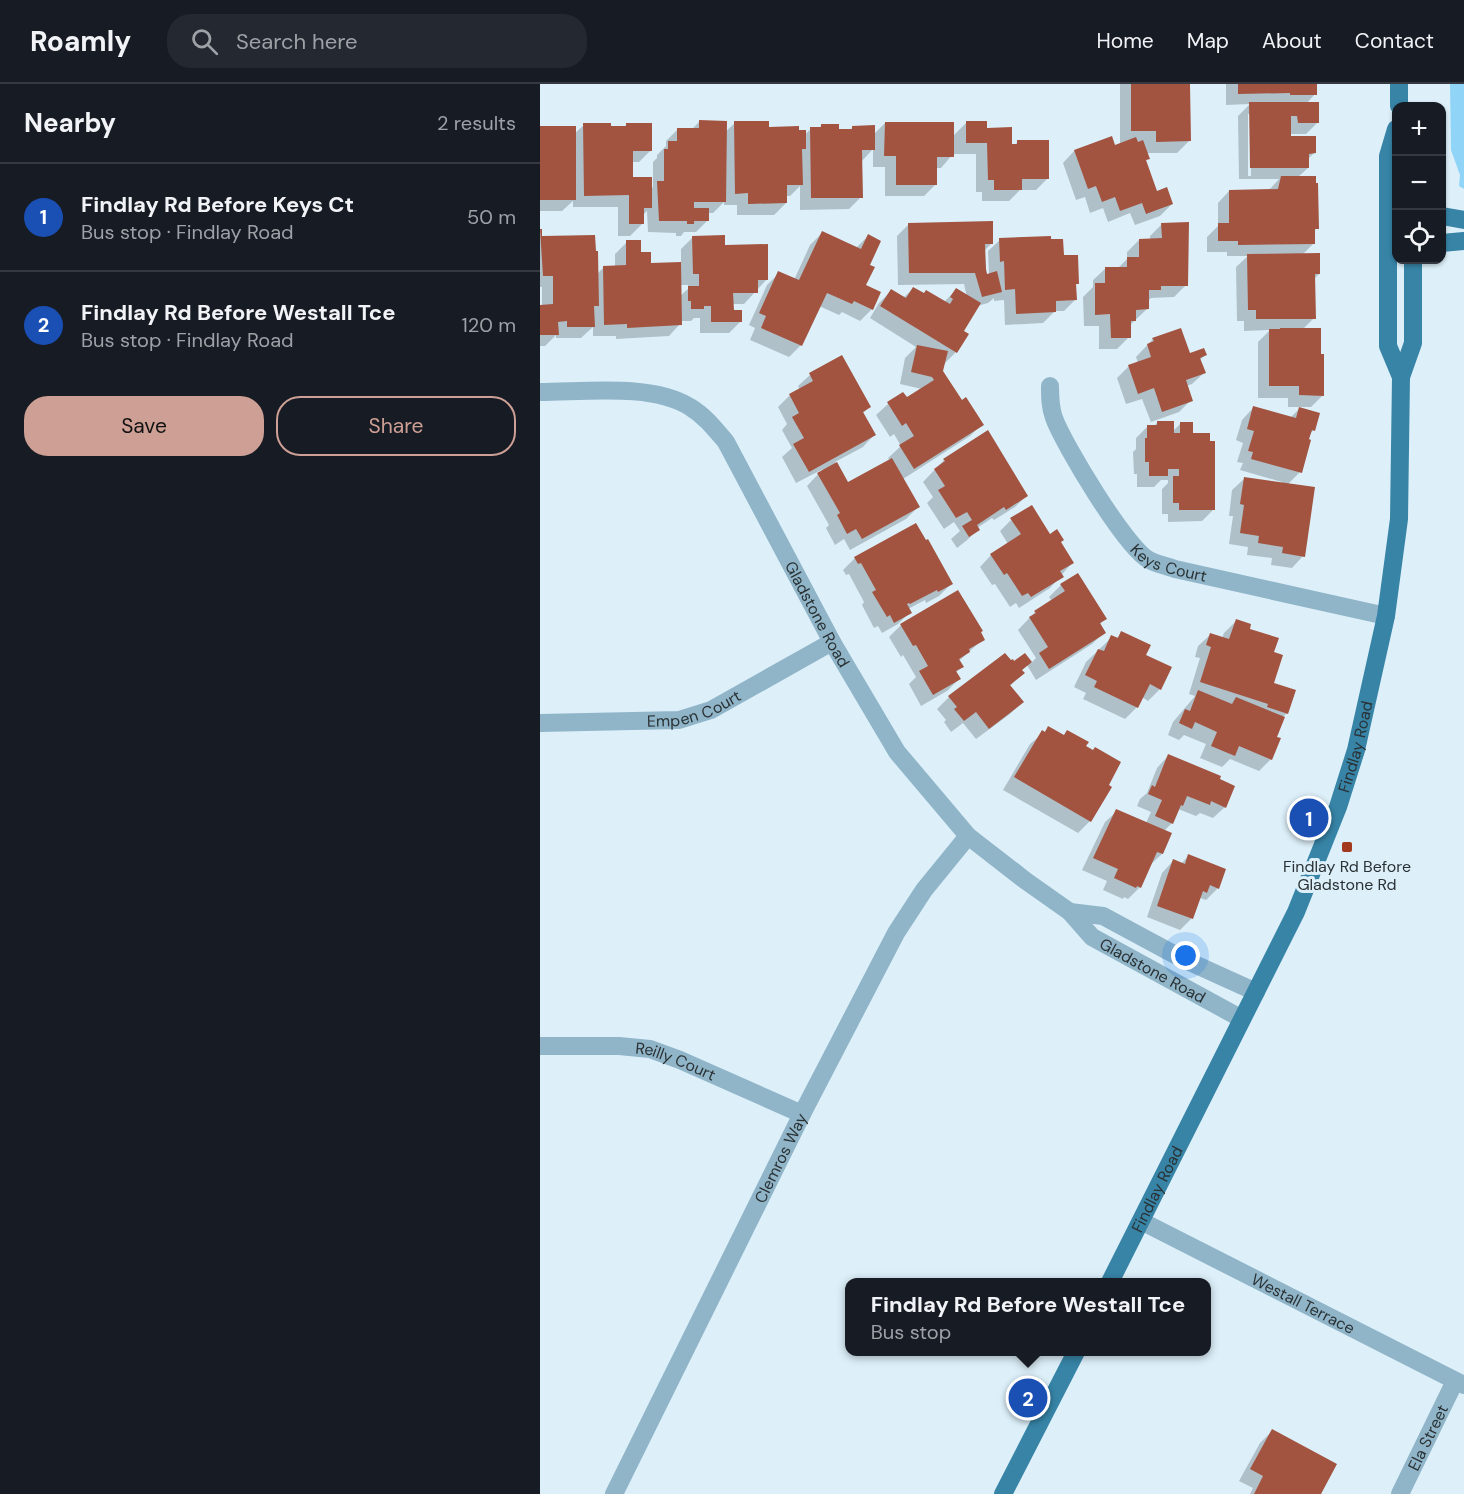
<!DOCTYPE html>
<html lang="en">
<head>
<meta charset="utf-8">
<style>
  :root { --surface:#171b24; --page:#242831; --text:#f1f3f6; --muted:#9ea1a6; --line:#363941; --accent:#cd9f95 }
  body { margin:0; font-family:"DM Sans",sans-serif; background:var(--page); color:var(--text) }
  .controls { position:absolute; right:18px; top:18px; display:grid; overflow:hidden; border-radius:12px; box-shadow:0 2px 4px #0004 }
  .controls button { width:54px; height:54px; display:grid; place-items:center; padding:0; border:0; border-bottom:2px solid var(--line); background:var(--surface); color:var(--text); font:30px sans-serif }
  .you { position:absolute; left:646px; top:872px; width:21px; height:21px; margin:-15px; border:4px solid #fff; border-radius:50%; background:#1a73e8; box-shadow:0 0 0 9px #1a73e833 }
  .badge { display:grid; place-items:center; width:39px; height:39px; border-radius:50%; background:var(--accent); color:#fff; font-size:20px; font-weight:700 }
  .pin { position:absolute; translate:-50% -50%; border:3px solid #fff; box-shadow:0 2px 6px #0006 }
  .popup { position:absolute; left:305px; top:1194px; width:366px; height:78px; box-sizing:border-box; display:grid; place-content:center; border-radius:12px; background:var(--surface); filter:drop-shadow(0 2px 4px #0005); font-size:20px; white-space:nowrap; color:var(--muted) }
  .popup b { font-size:22px; color:var(--text) }
  .popup::after { content:''; position:absolute; left:50%; top:100%; margin-left:-12px; border:12px solid transparent; border-top-color:var(--surface) }
  .list { margin:0; padding:0; list-style:none }
  h2 { display:flex; justify-content:space-between; align-items:center; height:78px; margin:0; padding:0 24px; font-size:26px }
  h2 small { font-size:20px; font-weight:400; color:var(--muted) }
  .list li { display:grid; grid-template-columns:39px 1fr auto; gap:18px; align-items:center; box-sizing:border-box; height:108px; padding:0 24px; border-top:2px solid var(--line) }
  .list b { display:block; font-size:22px; white-space:nowrap }
  .list p { margin:0; font-size:20px; white-space:nowrap; color:var(--muted) }
  .list em { font-size:20px; font-style:normal; color:var(--muted) }
  .actions { display:flex; gap:12px; padding:18px 24px }
  .actions a { flex:1; padding:14px 0; border:2px solid var(--accent); border-radius:24px; text-align:center; font-size:21px; color:var(--accent) }
  .actions .main { background:var(--accent); color:#111 }
  .icon { flex:none; width:33px; height:33px; fill:none; stroke:currentColor; stroke-width:2; stroke-linecap:round; stroke-linejoin:round }
  .map { position:relative; flex:none; width:924px; height:1410px; overflow:hidden }
  header { display:flex; align-items:center; gap:36px; box-sizing:border-box; height:84px; padding:0 30px; background:var(--surface); border-bottom:2px solid var(--line) }
  header strong { font-size:28px }
  nav { display:flex; gap:33px; margin-inline-start:auto; font-size:21px }
  .search { width:420px; height:54px; background:var(--page); display:flex; align-items:center; gap:15px; box-sizing:border-box; padding:0 21px; border-radius:24px; color:var(--muted); font-size:22px }
  main { display:flex }
  aside { flex:1; background:var(--surface) }
  .map>svg:first-child { display:block }
</style>
</head>
<body>
<header>
<strong>Roamly</strong>
<div class="search"><svg class="icon" aria-label="search" viewBox="0 0 24 24"><circle cx="10" cy="10" r="6"/><path d="M15 15l6 6"/></svg>Search here</div>
<nav><a>Home</a><a>Map</a><a>About</a><a>Contact</a></nav>
</header>
<main>
<aside>
<h2>Nearby<small>2 results</small></h2>
<ul class="list">
<li><span class="badge" style="background:#1a4fb4">1</span><div><b>Findlay Rd Before Keys Ct</b><p>Bus stop · Findlay Road</p></div><em>50 m</em></li>
<li><span class="badge" style="background:#1a4fb4">2</span><div><b>Findlay Rd Before Westall Tce</b><p>Bus stop · Findlay Road</p></div><em>120 m</em></li>
</ul>
<div class="actions"><a class="main">Save</a><a>Share</a></div>
</aside>
<div class="map">
<svg width="924" height="1410" viewBox="0 0 924 1410">
  <rect width="100%" height="100%" fill="#ddf0fa"/>
  <!-- green -->
  <path fill="#90d5f7" d="M910,0H924V105L919,102L920,91L911,66Z"/>
  <!-- shadow -->
  <path fill="#0003" fill-rule="evenodd" d="M580,0H649V57L637,69H606L608,74L605,78L617,109L632,120L620,132L595,141L590,129L568,138L563,124L550,129L545,113L536,116L523,79L534,67L580,61Z
    M686,0H775V10L766,20L778,38L766,50H749V53L774,69L768,75V84L758,93L777,144L773,148L774,159L762,171L779,190L774,195V234L762,246L783,311L771,323H748V314H718V258L730,246L704,247V237H697L696,183L708,172H687V168H667V153L678,142V119L689,107L729,106L739,95H699L698,32L710,20L686,21ZM708,30H711V92H708Z
    M159,38L185,48L195,39L257,48L264,51L271,45L279,44L282,41L297,47L310,46L313,43L333,51L345,39L413,52L427,38L445,45L471,61H474L478,58L508,94L496,106H480L469,117H442V108H436V70H413L401,84H396V100L384,112H345V83H333V65L321,78V113L309,125L260,126V102L250,112H245L246,119L234,131H197V121H184V118L173,129H168V136L156,148H144L141,152H136V149L108,148L107,127L102,132V140L90,152H78V123H33V117L22,127H0V44L34,50L44,41L84,43L87,40L111,66L99,78H91V94L110,106L113,103V78L117,74V71L126,62V57L138,45H152Z
    M369,140L452,159L444,167L446,192L449,191L448,167L460,156L523,173L537,199L535,202L536,215L524,227H515L503,239L465,241L464,216L454,217V214L448,219L437,222L422,247L416,268L403,281L402,287L422,318L442,340L430,352L363,395L378,423L366,435L310,466L304,455L295,461L286,444L289,441L267,402L283,385L256,399L242,373L252,364L242,346L247,340L238,323L249,312L260,306L258,302L270,291L329,323L323,329L334,351L323,363L295,378L307,400L350,377L348,374L361,362L354,350L350,353L336,331L348,320L363,310L366,315L382,305L360,300L365,274L376,263L330,234L339,219L351,207L363,214L373,205L404,218L416,206L427,213L424,200L358,201L357,152Z
    M622,140L646,201L634,213L611,214L607,218V225L589,242V253L577,265H559V242H544L543,213L553,203V196L565,185L578,184L587,175V168L599,156H610V152Z
    M0,147L1,154L57,190L64,183H75V170L87,158L110,180H141V165L153,153L183,163L227,195L204,220H192V227L201,237L189,249H160V234H154L151,237H140V240L129,252L76,255V252H53V243L41,254H16V251L5,262H0V222H2V203H0ZM140,201H148V205L140,212Z
    M282,149L316,164L328,152L324,202L332,225L320,237L302,228L299,231L279,222L261,261L249,273L210,256L215,244L209,241L227,201L239,189L254,196L270,161Z
    M613,255L649,270L665,271L660,276L664,289L652,300L646,302L651,316L639,328L611,338L602,315L586,320L577,294L589,282L598,279L596,273Z
    M713,324L750,334L759,325L774,346L768,351L760,388L747,401L763,472L752,484L731,481L732,474L707,471L708,463L689,460L693,432H689L692,406L704,395L742,400V398L700,386L703,379L697,378L703,359L696,356L702,336Z
    M618,338L633,347L640,340L652,351L674,425L662,437L628,438V430H622V405L628,399V396H621L614,403H597V390H594L593,368L596,365V354L608,342H614Z
    M404,376L486,412L475,423L454,436L452,434L437,444L438,446L426,457L417,464L411,455L420,447L414,438L404,445L387,419L393,413L383,398Z
    M471,436L509,452L519,458L532,479L510,504L479,524L476,519L470,523L455,500L452,501L440,483L451,471L468,460L460,447Z
    M315,474L411,500L399,512L386,519L385,516L368,525L370,528L358,540L342,549L338,542L334,544L322,521L324,518L309,490L306,491L303,486Z
    M538,491L566,534L559,541L564,549L552,560L496,596L487,581L481,587L483,589L470,602L482,618L470,630L436,655L423,639L411,648L404,638L406,636L397,625L409,613L474,579L485,571L491,579L496,574L478,546L495,528L512,517L509,513L521,501Z
    M418,508L443,555L419,577L422,583L415,589L419,595L407,607L381,622L369,600L376,593L363,571L361,573L349,553L360,542Z
    M696,537L733,569L732,600L747,629L743,633L735,654L731,675L719,687L690,675L682,683L660,674L666,660L644,651L639,656L628,651L633,638L655,612L649,610L660,574L655,573L658,562L670,551L682,554L684,549Z
    M581,549L604,571L620,605L608,617L602,613L597,623L585,635L543,615L546,609L534,603L546,578L572,553L576,555Z
    M509,644L544,663L550,737L538,749L463,706L490,660Z
    M628,672L685,723L673,734L660,729L656,732L638,725L632,739L624,747L630,750L622,770L609,782L600,803L588,815L584,813L583,815L563,806L567,797L542,786L565,738L577,727L606,739L611,728L597,722L600,715L607,709L617,684Z
    M648,772L678,804L666,816L660,814L652,834L640,846L607,833L622,789L633,777L641,780Z
    M732,1347L779,1410H710L713,1404L699,1397L720,1359Z"/>
  <!-- building -->
  <path fill="#a25440" d="M591,0H650L651,57L616,58V47H591Z
    M698,0H777V11H750V9L698,10Z
    M709,18H779V39H758L757,32H751V52H776V69L769,70V84H710Z
    M159,36L187,37L186,118H154V124H169V137H154V140H147V137H119L117,97H124V65H128V57H137V44H159Z
    M194,37H229V43L259,42V46H266V65H262L263,101H247V119L208,120V109L195,110Z
    M426,37H447V44L472,43V60H477V56H509V95H482V106H454V96H448L447,59H426Z
    M345,38H414V73H397V101H356V72H344Z
    M43,39H71V42H86V39H112V67H93V93H112V124H104V140H89V111L44,112Z
    M281,40H299V45H312V42L335,41V66H322L323,114H271L270,43H281Z
    M0,42H36V116H0Z
    M572,52L575,61L596,53L598,58L603,56L610,75L606,76L617,107L627,103L633,120L606,130L602,119L580,127L575,113L562,118L556,102L548,105L534,66Z
    M741,92H776V99H778L779,145H775V160L698,161V157H678V139H689V106L738,105Z
    M453,137V160H445L446,185L447,190L457,187L462,208L442,213L435,189H369L368,139Z
    M649,138L648,202H621V206H609V225L596,226V237H591V254H571L570,230L555,231V199H565V183H587V173H599V155L622,154L621,139Z
    M0,145H2V152L55,151L56,167H58L59,222H54L55,243H27V237L18,238L19,251H0V221L13,220V192H3Z
    M282,147L321,165L328,150L341,157L330,181L335,183L326,201L341,208L333,226L314,217L312,220L287,209L262,262L221,244L226,232L219,229L238,187L259,196Z
    M185,151V161L228,160V196H218V209H193L194,226H202V238H171V222H164V225H151V217H148V202H159V190H153L152,152Z
    M511,152V155H523L524,171H538L539,200H536L537,216L516,217V228L476,230L475,205L465,206L464,177L460,178L459,154Z
    M86,156H101V168H111V179L141,178L142,241L87,244V240L64,241L63,182L86,181Z
    M780,169V190H775L776,235H716V226H708L707,170Z
    M373,203L384,209L386,206L410,220L413,215L410,213L416,204L441,219L424,247L429,250L417,269L340,222L351,205L366,214Z
    M641,244L650,269L664,264L667,271L660,274L666,289L646,296L653,317L622,328L614,304L598,310L588,281L611,273L607,260L614,257L612,254Z
    M740,244H781V270H784V312L759,311V302H729V245H740Z
    M377,261L408,267L403,287L422,316L426,313L444,341L374,385L359,361L374,352L366,339L362,342L347,318L363,308L367,313L394,296L392,293L371,288Z
    M302,271L331,323L323,328L336,351L269,388L253,360L264,354L252,333L259,329L249,310L273,297L269,289Z
    M713,322L756,334L759,323L780,329L775,347L772,346L769,355L771,356L762,389L711,375L713,368L708,367L714,347L707,345Z
    M617,337H634V349H640V338H653V349H670V357H675V426H639V419H633V392H639V385H628V392H609V378H605V354H607V341H617Z
    M448,346L488,412L466,426L464,423L437,441L440,446L429,453L422,442L432,436L427,428L416,434L398,406L405,402L394,385L405,377L403,375Z
    M352,374L380,423L322,455L316,445L307,450L297,431L300,429L277,389L297,378L308,398Z
    M704,393L775,403L765,473L742,469L743,463L718,459L719,452L700,449L704,421L700,420Z
    M492,421L510,450L517,445L524,456L521,458L534,479L520,487L524,493L491,513L488,509L482,512L467,489L464,491L450,470L481,450L470,434Z
    M376,439L386,456L388,455L413,500L398,508L397,506L370,520L369,519L367,520L372,529L354,539L350,531L347,533L332,508L336,506L321,479L318,480L314,473Z
    M538,489L567,535L560,539L566,549L509,585L499,569L508,563L489,533L496,529L494,527L525,507L520,500Z
    M418,506L443,547L441,548L445,556L429,565L430,568L419,575L424,583L416,587L421,595L393,611L379,587L388,582L376,561L373,562L360,540Z
    M696,535L711,540L710,545L739,554L734,568L743,571L734,599L756,606L748,630L727,623L728,620L660,598L671,563L666,561L670,549L689,555Z
    M581,547L611,561L606,571L632,583L621,606L610,600L598,624L554,603L557,597L545,591L558,565L564,567L571,551L578,554Z
    M465,569L471,576L473,575L474,577L485,569L492,578L482,586L485,589L470,601L484,618L449,645L436,628L424,637L414,625L417,623L408,612Z
    M658,606L692,620L696,613L745,633L737,653L741,654L732,676L699,662L695,672L671,662L677,648L655,638L652,645L639,639L645,625L650,627Z
    M508,642L524,651L527,646L549,658L546,662L553,666L555,663L581,678L569,701L572,703L551,738L474,693L502,646L505,648Z
    M628,670L681,692L680,695L695,702L686,724L671,717L670,721L647,712L643,722L641,721L633,740L615,732L622,716L608,710L612,701L615,703Z
    M576,725L632,749L623,770L617,768L601,804L597,802L596,804L574,794L578,785L553,774Z
    M648,770L686,785L679,805L670,801L667,809L663,807L653,835L617,822L633,775L645,780Z
    M732,1345L797,1380L781,1410H714L723,1392L710,1385Z"/>
  <g fill="none" stroke-linecap="round" stroke-linejoin="round">
    <!-- minor -->
    <g stroke="#90b5c8" stroke-width="18">
      <path id="s1" d="M510,302C510,313 510,323 514,334C524,361 586,464 609,476C616,480 627,482 635,485L846,532"/>
      <path id="s2" d="M0,308C44,308 112,299 150,323C165,332 175,345 186,358L292,558L357,668L428,752L486,797L530,828L552,853L702,935"/>
      <path id="s3" d="M0,639L139,636L171,626L292,558"/>
      <path d="M530,828L563,832L641,874L716,908"/>
      <path id="s4" d="M0,962H79L110,965L140,976L262,1030"/>
      <path id="s5" d="M601,1137L924,1301"/>
      <path id="s6" d="M74,1410L262,1030L356,849L384,806L428,752"/>
      <path id="s7" d="M860,1410L915,1297"/>
    </g>
    <!-- major -->
    <g stroke="#3784a7" stroke-width="18">
      <path d="M859,0V22"/>
      <path d="M856,45L848,72V262L861,293"/>
      <path d="M902,132L924,136"/>
      <path d="M902,159L924,157"/>
      <path id="s8" d="M570,1198L756,828L798,723L816,666L846,532L859,435L861,293L873,259V176"/>
      <path d="M463,1410L536,1268"/>
    </g>
  </g>
  <!-- markers -->
  <rect fill="#a2391f" stroke="#ddf0fa" stroke-width="2" x="801" y="757" width="12" height="12" rx="3"/>
  <g text-anchor="middle" stroke-width="6" stroke-linejoin="round" paint-order="stroke">
    <!-- street labels -->
    <g font-size="16" fill="#2a3235" stroke="#ddf0fa">
      <text dy="6" stroke="none"><textPath href="#s1" startOffset="224">Keys Court</textPath></text>
      <text dy="6" stroke="none"><textPath href="#s2" startOffset="398">Gladstone Road</textPath></text>
      <text dy="6" stroke="none"><textPath href="#s3" startOffset="156">Empen Court</textPath></text>
      <text dy="6" stroke="none"><textPath href="#s8" startOffset="590">Findlay Road</textPath></text>
      <text dy="6" stroke="none"><textPath href="#s2" startOffset="897">Gladstone Road</textPath></text>
      <text dy="6" stroke="none"><textPath href="#s4" startOffset="138">Reilly Court</textPath></text>
      <text dy="6" stroke="none"><textPath href="#s6" startOffset="375">Clemros Way</textPath></text>
      <text dy="6" stroke="none"><textPath href="#s8" startOffset="104">Findlay Road</textPath></text>
      <text dy="6" stroke="none"><textPath href="#s5" startOffset="182">Westall Terrace</textPath></text>
      <text dy="6" stroke="none"><textPath href="#s7" startOffset="63">Ela Street</textPath></text>
    </g>
    <!-- poi labels -->
    <g font-size="16" fill="#2a3235" stroke="#ddf0fa">
      <text x="807" y="788">Findlay Rd Before<tspan x="807" dy="18">Gladstone Rd</tspan></text>
    </g>
  </g>
</svg>
<div class="controls">
<button>+</button>
<button>−</button>
<button><svg class="icon" aria-label="locate" viewBox="0 0 24 24"><circle cx="12" cy="12" r="6"/><path d="M12 2v4M12 18v4M2 12h4M18 12h4"/></svg></button>
</div>
<div class="you"></div>
<div class="pin badge" style="left:769px;top:734px;background:#1a4fb4">1</div>
<div class="pin badge" style="left:488px;top:1314px;background:#1a4fb4">2</div>
<div class="popup"><b>Findlay Rd Before Westall Tce</b>Bus stop</div>
</div>
</main>
</body>
</html>
